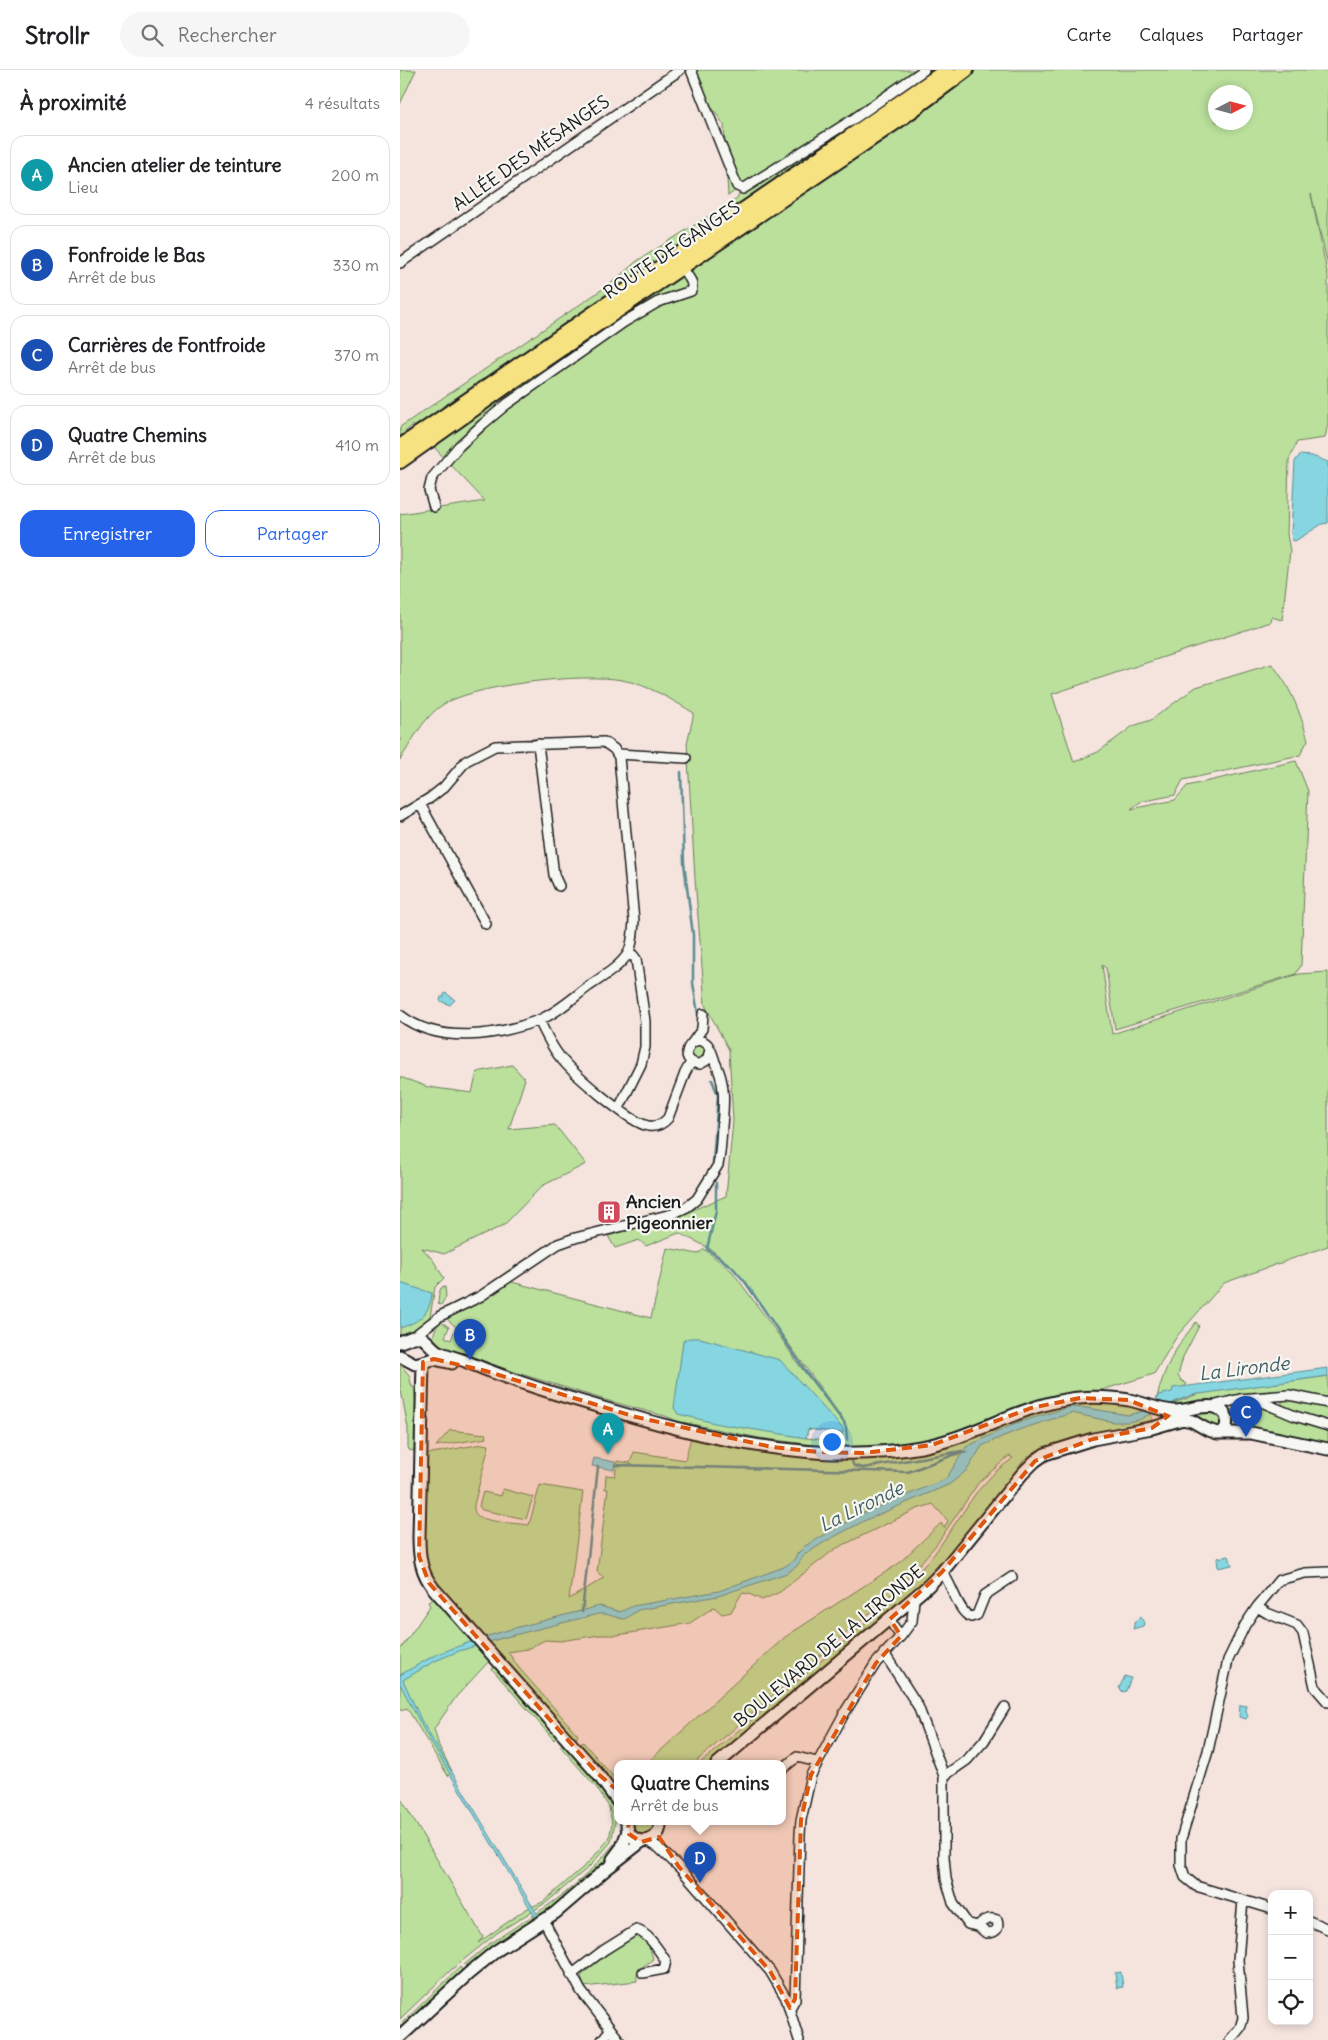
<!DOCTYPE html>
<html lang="fr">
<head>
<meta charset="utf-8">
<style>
  :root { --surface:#fff; --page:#f6f6f6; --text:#202124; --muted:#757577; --line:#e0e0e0; --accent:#2563eb }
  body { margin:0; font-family:Delius,sans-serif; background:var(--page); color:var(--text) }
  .controls { position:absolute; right:15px; bottom:15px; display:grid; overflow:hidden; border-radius:10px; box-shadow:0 2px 8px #0003 }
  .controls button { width:45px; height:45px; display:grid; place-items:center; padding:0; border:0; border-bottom:1px solid var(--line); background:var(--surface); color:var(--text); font:25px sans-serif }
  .compass { position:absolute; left:808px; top:15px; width:45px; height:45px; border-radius:50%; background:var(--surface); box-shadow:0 2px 8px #0003; rotate:84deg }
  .you { position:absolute; left:431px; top:1371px; width:18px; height:18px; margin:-12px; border:4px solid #fff; border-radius:50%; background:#1a73e8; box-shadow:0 0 0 8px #1a73e833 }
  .badge { display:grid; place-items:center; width:32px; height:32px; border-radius:50%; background:var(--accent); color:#fff; font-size:16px; font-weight:700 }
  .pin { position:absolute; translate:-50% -41px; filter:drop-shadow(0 1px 2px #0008) }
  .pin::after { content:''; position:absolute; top:26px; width:18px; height:15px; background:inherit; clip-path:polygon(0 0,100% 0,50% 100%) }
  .popup { position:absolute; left:214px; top:1690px; width:172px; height:65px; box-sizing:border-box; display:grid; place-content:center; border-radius:10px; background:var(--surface); filter:drop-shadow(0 1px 4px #0005); font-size:16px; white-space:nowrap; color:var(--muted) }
  .popup b { font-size:19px; color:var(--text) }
  .popup::after { content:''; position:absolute; left:50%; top:100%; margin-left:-10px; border:10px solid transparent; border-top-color:var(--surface) }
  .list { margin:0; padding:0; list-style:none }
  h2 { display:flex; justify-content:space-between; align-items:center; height:65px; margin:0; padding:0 20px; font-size:21px }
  h2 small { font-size:16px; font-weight:400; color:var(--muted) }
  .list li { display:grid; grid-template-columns:32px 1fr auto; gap:15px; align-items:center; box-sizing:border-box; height:80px; margin:0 10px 10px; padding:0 10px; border:1px solid var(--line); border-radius:15px }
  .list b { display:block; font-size:19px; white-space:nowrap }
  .list p { margin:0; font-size:16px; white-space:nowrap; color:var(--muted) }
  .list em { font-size:16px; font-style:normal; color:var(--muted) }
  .actions { display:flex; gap:10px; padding:15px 20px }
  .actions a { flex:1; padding:11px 0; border:1px solid var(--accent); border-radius:15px; text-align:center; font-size:18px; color:var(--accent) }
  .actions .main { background:var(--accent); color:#fff }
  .icon { flex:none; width:28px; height:28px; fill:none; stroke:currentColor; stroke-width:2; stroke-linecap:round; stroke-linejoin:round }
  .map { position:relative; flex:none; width:928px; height:1970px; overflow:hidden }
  header { display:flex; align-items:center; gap:30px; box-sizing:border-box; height:70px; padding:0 25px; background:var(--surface); border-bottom:1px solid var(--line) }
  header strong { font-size:24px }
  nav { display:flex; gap:28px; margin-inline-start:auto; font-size:18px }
  .search { width:350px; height:45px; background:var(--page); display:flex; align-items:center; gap:12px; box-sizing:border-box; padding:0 18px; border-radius:28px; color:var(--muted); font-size:19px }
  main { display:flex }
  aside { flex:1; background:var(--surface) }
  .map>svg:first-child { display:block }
</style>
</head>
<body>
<header>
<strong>Strollr</strong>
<div class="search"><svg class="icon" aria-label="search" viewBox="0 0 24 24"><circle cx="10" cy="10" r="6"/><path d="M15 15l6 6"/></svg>Rechercher</div>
<nav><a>Carte</a><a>Calques</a><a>Partager</a></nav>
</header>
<main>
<aside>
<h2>À proximité<small>4 résultats</small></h2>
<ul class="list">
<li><span class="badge" style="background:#0f9aa8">A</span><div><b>Ancien atelier de teinture</b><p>Lieu</p></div><em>200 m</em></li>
<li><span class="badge" style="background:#1a4fb4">B</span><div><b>Fonfroide le Bas</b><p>Arrêt de bus</p></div><em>330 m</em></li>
<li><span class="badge" style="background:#1a4fb4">C</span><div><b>Carrières de Fontfroide</b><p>Arrêt de bus</p></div><em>370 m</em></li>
<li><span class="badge" style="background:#1a4fb4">D</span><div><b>Quatre Chemins</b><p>Arrêt de bus</p></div><em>410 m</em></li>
</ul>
<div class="actions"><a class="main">Enregistrer</a><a>Partager</a></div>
</aside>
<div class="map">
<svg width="928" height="1970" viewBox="0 0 928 1970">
  <rect width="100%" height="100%" fill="#f5e4de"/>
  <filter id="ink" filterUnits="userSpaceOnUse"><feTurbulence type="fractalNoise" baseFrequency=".02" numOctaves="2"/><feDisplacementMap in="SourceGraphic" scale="10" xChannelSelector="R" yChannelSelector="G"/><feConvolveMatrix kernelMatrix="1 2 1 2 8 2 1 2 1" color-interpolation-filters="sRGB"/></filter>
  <g filter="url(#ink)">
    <!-- green -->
    <path fill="#bae09c" stroke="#6b7e5c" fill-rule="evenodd" d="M0,0H16L0,34Z
      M287,0H928V195L911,124L928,207V353L925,368L897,372L889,390L887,464L890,481L882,550L871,547L870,552L652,624L674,692L698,682L733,656L751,650L796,617L872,594C891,617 900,642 908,670L900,685L783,710L775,725L740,732L731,739L775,730L787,716L896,691L908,721L901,895L896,904L715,959L706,898L702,895L712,964L899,904L928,902V1176L824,1213L777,1266L754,1304L702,1320L680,1322L637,1331L537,1369L513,1374L469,1378L430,1377L359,1368L277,1351L265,1346L202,1329L121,1304L39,1276C29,1269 35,1259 40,1251L49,1257L45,1267L51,1270L56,1257L45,1247L80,1231L108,1211L251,1248L267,1178L298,1184L304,1179L332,1201L383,1271L396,1291L445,1355V1352L334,1198L309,1178L279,1163L246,1176L239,1170L215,1178L208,1166L276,1147L326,1126L333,1051L329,980L305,935L295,809L287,673L294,643C272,630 249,615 222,610C184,603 68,614 38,638C21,652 11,673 0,690V444L85,431L13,355L0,366V357L210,214L237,191L336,129L347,112L328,126L324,55ZM816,22H846V52H816ZM408,1359L442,1363L441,1371L406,1368Z
      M291 982a7 7 0 1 1 14 0a7 7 0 1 1-14 0Z
      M112,995L125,1009L109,1059L155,1055L186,1094L142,1116L104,1155L44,1184L22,1178L33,1190L44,1208L35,1217L30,1247C22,1258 11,1260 0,1266V1007L28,1017L72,1023L77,1002Z
      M45,1217L46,1227L41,1235L38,1234L39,1223L41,1218Z
      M796,1252L799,1256L783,1287L778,1306L781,1310L787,1314L764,1335L756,1332C763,1299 775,1278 796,1252Z
      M0,1294L9,1305L12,1317H14L17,1342L14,1381L9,1380L8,1377V1358L0,1315Z
      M928,1306V1330L896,1322L770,1340L774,1333L801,1323Z
      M888,1327L928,1337V1352L882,1338V1331Z
      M684,1332L724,1333L752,1346V1350L695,1363L646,1381H636L625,1389L566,1465L509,1526L365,1645L310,1694H299L460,1558L510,1512L535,1483L576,1423L595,1402L613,1388L609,1386L579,1412L536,1475L498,1519L293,1694H246L385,1567L498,1494L541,1453L544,1458L548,1451L533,1434L517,1439L435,1479L380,1522L362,1530L349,1524L342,1523L331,1542L322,1544L314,1537L290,1553L218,1565H200L160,1571L145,1570L127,1579L108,1582L119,1598L178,1665L175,1671L132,1623L100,1584L69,1552L24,1498L22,1387L32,1383L82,1374L89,1375L74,1435C74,1439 74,1443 78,1446C90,1453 116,1453 129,1455L140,1415L183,1422L169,1529L204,1508L197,1502L208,1419H205L206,1405L215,1406L217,1391L230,1393L234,1382L285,1390L292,1364L403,1387L458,1388L515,1382L575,1367L624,1345L649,1337Z
      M840,1333H854L904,1354L928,1360V1374L844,1358L833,1348L832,1342L834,1335Z
      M811,1340L823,1347L824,1356L816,1359L799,1350V1341Z
      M50,1360L86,1364L87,1368L36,1376Z
      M103,1419L133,1427L126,1449L82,1440L79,1436L83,1422L101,1426Z
      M36,1528L46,1542L90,1590L56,1627L34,1659L39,1676L52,1701L48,1706L7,1638L0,1640V1580L30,1536L28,1532Z
      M97,1596L158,1666L154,1670L92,1599Z
      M183,1672L217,1711V1718L180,1675Z
      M165,1673L209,1725L218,1738L211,1772L190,1796L147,1832L97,1863L52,1899L0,1949V1727L83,1867L78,1873L126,1839L143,1832L189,1792L209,1769L212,1753L209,1737L196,1717L160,1676Z
      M232,1752H255L251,1764L241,1767L233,1761Z
      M214,1774L218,1777L212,1787L152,1840L135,1851L132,1846C163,1827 191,1803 214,1774Z
      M129,1848L132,1854L67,1898L64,1895L89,1874Z
      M234,1864C247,1867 250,1877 253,1889C245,1896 235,1899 237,1911L184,1917L181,1906L214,1876Z
      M60,1897L64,1902L0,1962V1955Z"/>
    <!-- water -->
    <path fill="#86d6e1" stroke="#5c8c92" d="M900,385L912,386L928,392V453L922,454L895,471L892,470L891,463L895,391Z
      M46,923L55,930L50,935L40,931L41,927H44V924Z
      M0,1213L32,1223C30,1244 19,1252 0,1258Z
      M289,1268H300L380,1290L443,1359V1363L408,1359L406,1368L319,1354L278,1344L274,1338L283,1271Z
      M928,1298V1306L792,1325L774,1332L771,1336H764L739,1350L727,1352H713L672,1343L621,1359L599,1368L582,1376L567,1400L550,1414L466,1450L428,1470L404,1485L397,1496L387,1503L318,1526L238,1540L225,1549C215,1548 208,1543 198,1544L102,1568L59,1581L35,1591L3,1610L22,1652L140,1849L137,1850L25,1662L0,1614V1605L35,1585L78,1569L111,1559L200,1536L220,1542L233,1536L319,1521L384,1497L394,1490L397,1484L405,1476L463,1443L546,1409L566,1377L616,1353L670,1337L687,1338L728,1345L740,1342L756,1333L758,1325L772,1322L773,1318Z
      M194,1388L215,1392L214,1400L192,1396Z
      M829,1486L832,1495L818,1498L817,1488Z
      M741,1547L744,1553L743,1556L733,1559L735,1551Z
      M725,1606L731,1608L726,1621L723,1622L719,1618Z
      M840,1635L847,1636L846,1640L848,1646L846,1649L839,1647Z
      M721,1902L723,1917L717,1918L715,1903Z"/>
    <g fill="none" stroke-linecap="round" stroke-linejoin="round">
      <!-- stream -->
      <path stroke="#5c8c92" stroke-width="2.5" d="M281,702L284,793L293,865V913L299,950
        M312,1010L318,1025L313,1092
        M316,1113V1141L307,1179L332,1197L346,1213L406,1302L443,1351L446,1357L447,1370
        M452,1392L454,1396L463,1398L562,1381
        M215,1395L508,1402L553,1385L567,1382
        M182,1542L198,1397"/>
      <!-- street casing -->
      <g stroke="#1c1c1c" stroke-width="12">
        <path id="street" d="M291,0L337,116L343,119L455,48L524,0
          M0,193L280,0
          M34,437L29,420L32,408L59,376L83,354L107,334L224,252L258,232L291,221C295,211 286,205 281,197
          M138,674L154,805L159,816
          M218,684L286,688
          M20,734L86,854
          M0,746L30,728L44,717L66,691L95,676L204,672L214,679L219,687L234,851C233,861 233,876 227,885C218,898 202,907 189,916C174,927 157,943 139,950C97,966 38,975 0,945
          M139,950C145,963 151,976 160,987C172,1003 229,1052 248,1056C256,1057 263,1054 268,1048L285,1003L291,992
          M292,973L302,959L303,944
          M219,1038L241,994L245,977V951L236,889L233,885L227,886
          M13,1267L40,1246L81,1226L158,1174L175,1168L272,1144L287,1137L297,1129L318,1095C321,1082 321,1070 322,1056C324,1033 326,1014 315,992C313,986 311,978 307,974C291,960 275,993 300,994L307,990L310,980
          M928,1333L889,1325L852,1328L895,1346L928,1356
          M812,1336L840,1329L852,1328
          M542,1502C552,1513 558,1543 571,1547L577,1545L585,1525L612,1507
          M857,1537L867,1543L897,1555L903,1563L915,1617L928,1632
          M490,1549L494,1557L501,1566
          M484,1583L518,1636L544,1706V1787L546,1809L553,1833L568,1854L578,1856L586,1863C595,1863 600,1860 597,1850C590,1847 583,1850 578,1856
          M382,1699L397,1687L417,1692
          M544,1706L567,1690L584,1671L605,1637
          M248,1771L259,1778L281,1799L370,1901L386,1928L399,1970
          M872,1839L796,1816L785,1807L781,1795V1769L808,1681L828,1590L845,1555L857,1537L879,1510L905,1503L928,1502
          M144,1851L181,1921L219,1970
          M909,1851L928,1859
          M171,1905L204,1880L236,1860C249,1863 259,1881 266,1891L264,1899L243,1903
          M390,1938L395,1929L400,1764L401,1750L411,1705L445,1642L476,1593L501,1566L512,1551L514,1529
          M202,1970L210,1960
          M830,1970L840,1958L843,1948L838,1890L843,1830"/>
      </g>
      <!-- secondary casing -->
      <g stroke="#1c1c1c" stroke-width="15">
        <path id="secondary" d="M0,1272L13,1267H21C28,1271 31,1277 37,1281C46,1285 56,1288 65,1291C100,1306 136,1318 173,1329C284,1362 404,1398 521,1377C572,1368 615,1338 665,1330C685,1326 709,1327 729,1330C744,1333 758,1340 774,1341C791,1341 818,1327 827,1348L826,1358L821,1363
          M0,1286L15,1294L34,1289L52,1293
          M23,1292L19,1467C19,1487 21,1503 34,1519L197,1703L218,1732
          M777,1348L792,1351L806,1359L817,1363H851L928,1379
          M317,1694L528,1516L542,1502L622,1404L635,1391L645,1384L693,1369L752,1358L783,1349
          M227,1752C225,1777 262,1777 260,1752
          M213,1789L222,1777L228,1761
          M0,1967L68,1904L96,1881L155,1843L205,1800L241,1772"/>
      </g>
      <!-- primary casing -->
      <g stroke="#1c1c1c" stroke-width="18">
        <path id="primary" d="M0,377L547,0
          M0,391L116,309L500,49L566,0"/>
      </g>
      <!-- street -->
      <use href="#street" stroke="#f6f6f2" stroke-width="9"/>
      <!-- secondary -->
      <use href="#secondary" stroke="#f6f6f2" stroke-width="11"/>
      <!-- primary -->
      <use href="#primary" stroke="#f7e281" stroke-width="14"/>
    </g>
  </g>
  <!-- marked area -->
  <path fill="#de560d" fill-opacity="0.2" stroke="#de560d" stroke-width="4" stroke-dasharray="10 6" stroke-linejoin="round" d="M34,1289L86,1301L236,1347L372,1377L419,1382L463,1383L532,1375L631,1338L680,1328L728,1330L768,1346L752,1358L693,1369L635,1391L542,1502L490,1549L501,1566L476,1593L411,1705L401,1750L395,1929L390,1938L370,1901L279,1797L259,1767L241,1772L229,1764L228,1749L237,1737L197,1703L29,1513L19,1486L23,1292Z"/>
  <!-- icons -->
  <defs>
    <g id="building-square" transform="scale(1.25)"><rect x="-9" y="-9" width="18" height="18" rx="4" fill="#d1495b" stroke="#f6f6f2"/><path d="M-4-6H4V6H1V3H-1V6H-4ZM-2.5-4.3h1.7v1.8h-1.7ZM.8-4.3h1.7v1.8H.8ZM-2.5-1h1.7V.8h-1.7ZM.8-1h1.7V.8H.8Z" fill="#fff"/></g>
  </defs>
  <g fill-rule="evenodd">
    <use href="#building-square" x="209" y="1142"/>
  </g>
  <g text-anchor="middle" stroke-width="4.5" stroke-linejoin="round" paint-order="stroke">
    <!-- street labels -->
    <g font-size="18" fill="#1c1c1c" stroke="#f6f6f2">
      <text transform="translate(131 83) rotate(-35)" y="6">ALLÉE DES MÉSANGES</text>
      <text transform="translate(272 180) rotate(-34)" y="6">ROUTE DE GANGES</text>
      <text transform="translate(429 1576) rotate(-40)" y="6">BOULEVARD DE LA LIRONDE</text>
    </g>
    <!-- poi labels -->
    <g font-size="18" font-weight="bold" fill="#1c1c1c" stroke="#f6f6f2" text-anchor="start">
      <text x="226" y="1138">Ancien<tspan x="226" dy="21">Pigeonnier</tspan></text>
    </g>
    <!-- water labels -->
    <g font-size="19" font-style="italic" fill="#415d61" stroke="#f6f6f2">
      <text transform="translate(844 1298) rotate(-7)" y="7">La Lironde</text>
      <text transform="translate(461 1436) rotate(-26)" y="7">La Lironde</text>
    </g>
  </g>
</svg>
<div class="controls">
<button>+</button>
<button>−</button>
<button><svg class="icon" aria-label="locate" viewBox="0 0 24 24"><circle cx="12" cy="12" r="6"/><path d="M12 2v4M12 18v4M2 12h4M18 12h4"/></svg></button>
</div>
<svg class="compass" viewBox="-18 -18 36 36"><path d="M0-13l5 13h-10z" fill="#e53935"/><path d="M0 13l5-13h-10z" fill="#757577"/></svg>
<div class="you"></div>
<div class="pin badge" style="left:208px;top:1384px;background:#0f9aa8">A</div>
<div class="pin badge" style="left:70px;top:1290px;background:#1a4fb4">B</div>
<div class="pin badge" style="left:846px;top:1367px;background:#1a4fb4">C</div>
<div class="pin badge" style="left:300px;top:1813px;background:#1a4fb4">D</div>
<div class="popup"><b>Quatre Chemins</b>Arrêt de bus</div>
</div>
</main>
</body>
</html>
